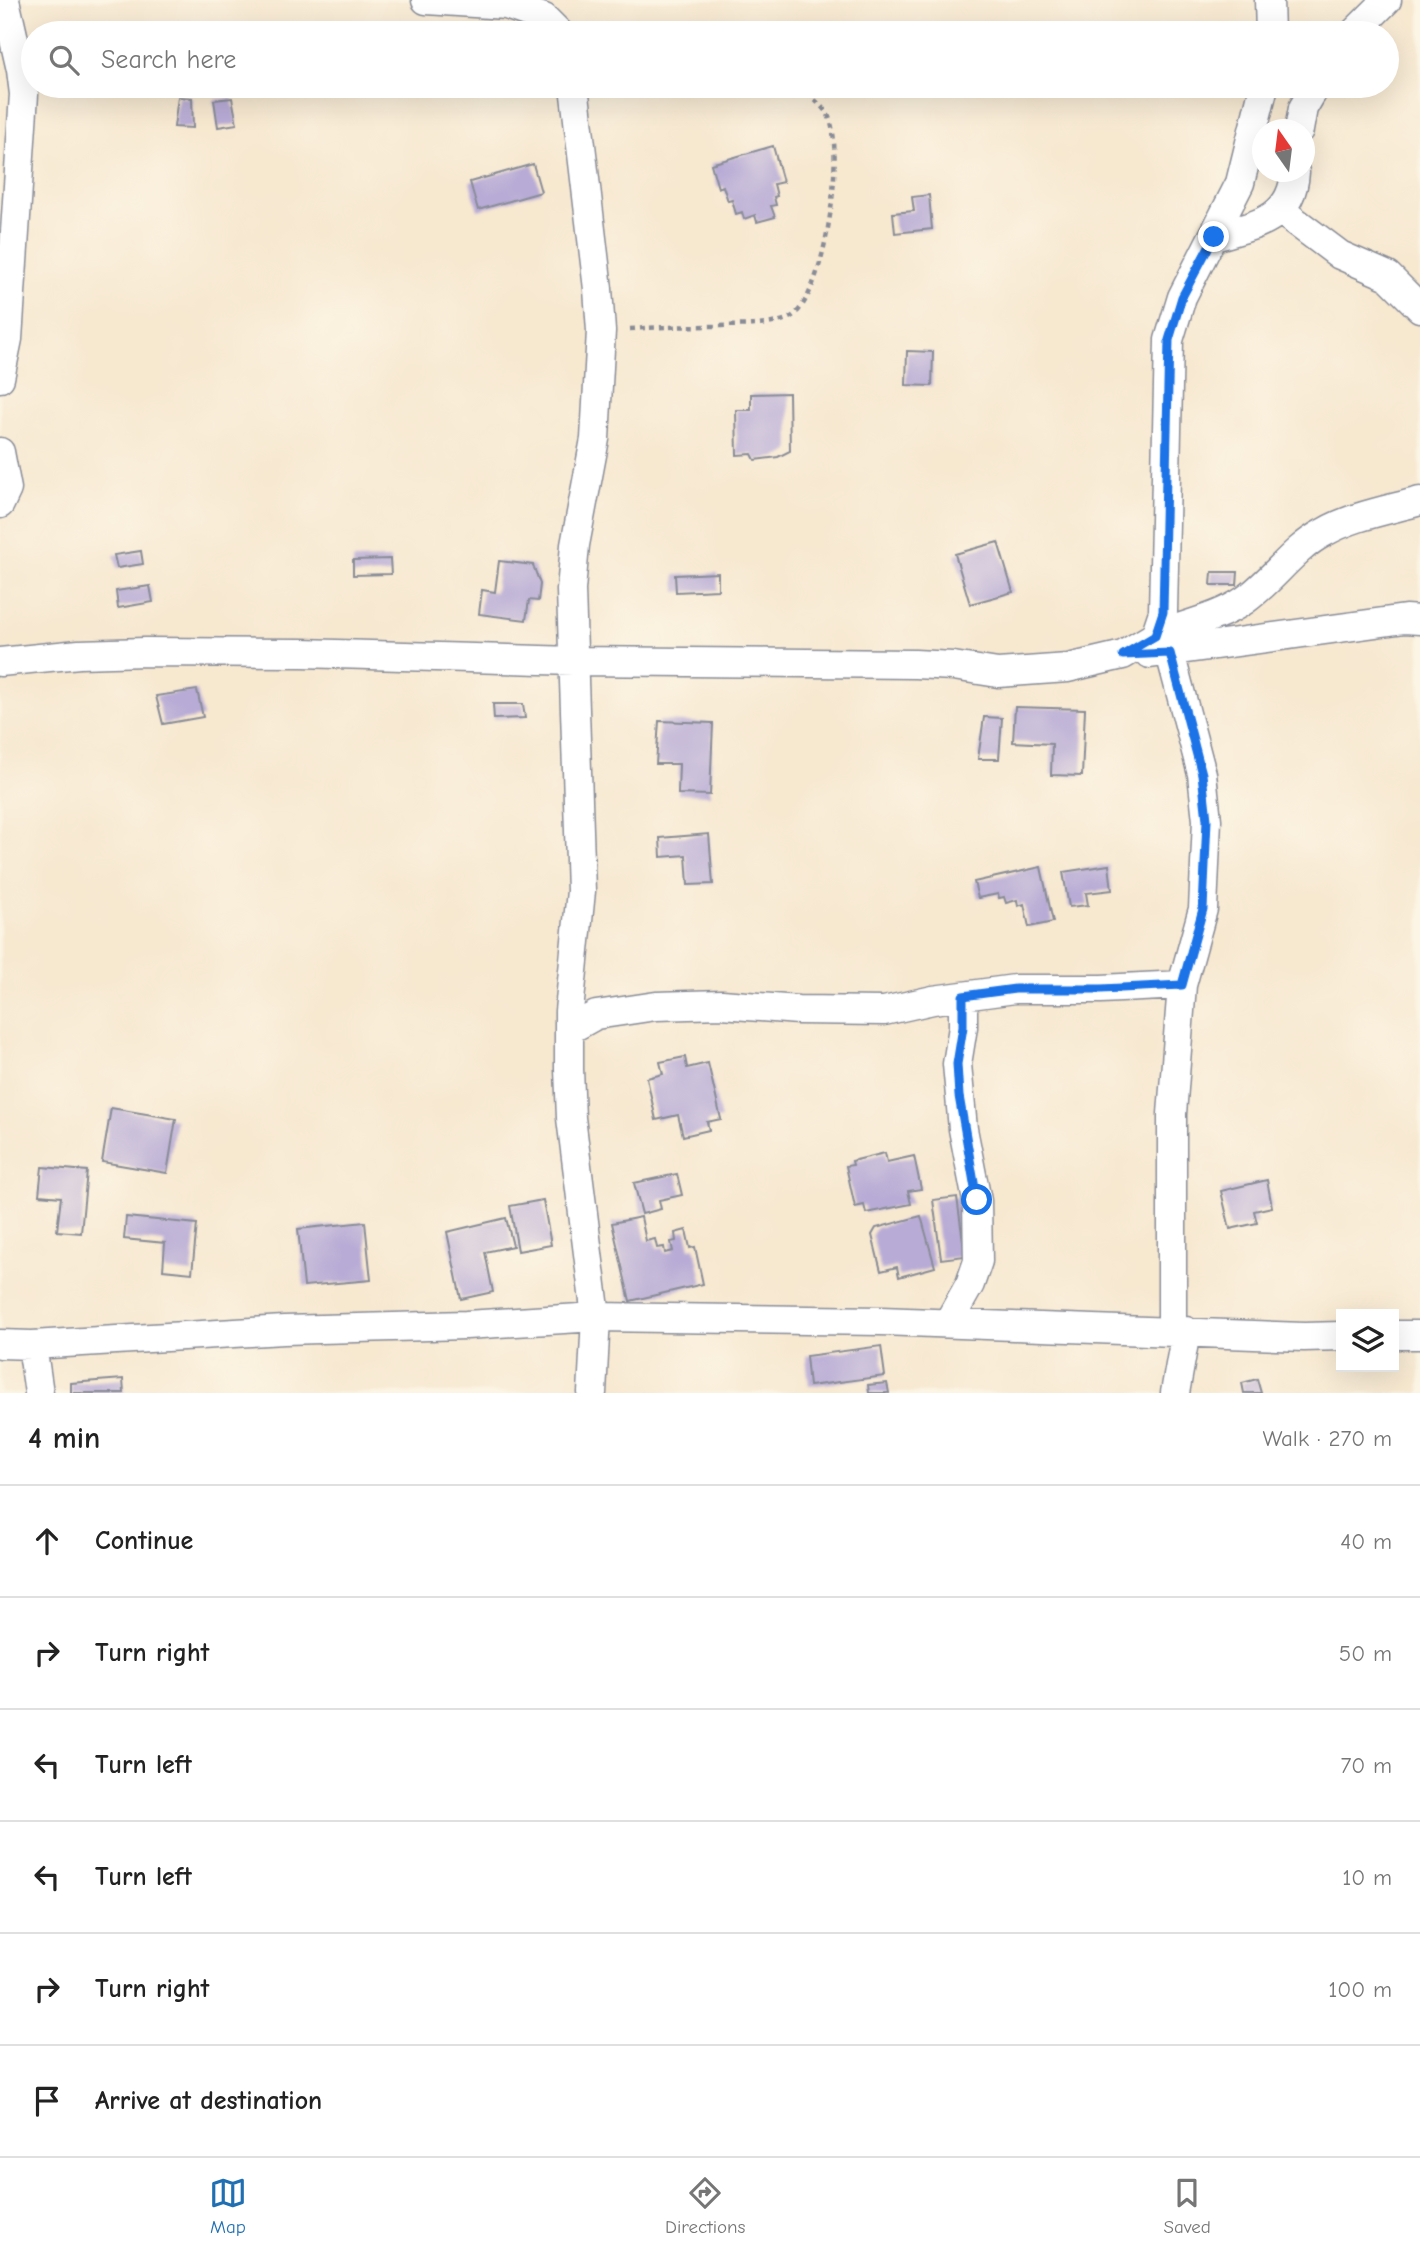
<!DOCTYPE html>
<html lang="en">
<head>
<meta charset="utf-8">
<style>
  :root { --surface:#fff; --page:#f6f6f6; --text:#222; --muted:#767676; --line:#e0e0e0; --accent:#1f6fb2 }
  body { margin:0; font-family:"Comic Neue",sans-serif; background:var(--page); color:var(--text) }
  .controls { position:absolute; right:21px; bottom:21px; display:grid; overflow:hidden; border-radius:0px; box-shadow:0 7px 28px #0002 }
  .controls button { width:63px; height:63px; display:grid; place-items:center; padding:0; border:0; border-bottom:2px solid var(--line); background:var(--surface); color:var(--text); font:35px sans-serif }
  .compass { position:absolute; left:1252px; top:119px; width:63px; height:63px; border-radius:50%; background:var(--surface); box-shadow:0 7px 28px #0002; rotate:346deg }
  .stop { position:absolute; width:21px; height:21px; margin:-16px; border:5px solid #1a73e8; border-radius:50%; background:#fff }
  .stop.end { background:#1a73e8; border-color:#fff; box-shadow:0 2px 7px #0008 }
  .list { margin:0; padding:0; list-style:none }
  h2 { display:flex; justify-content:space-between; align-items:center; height:91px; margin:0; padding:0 28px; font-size:30px }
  h2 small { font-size:23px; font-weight:400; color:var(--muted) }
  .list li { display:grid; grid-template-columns:46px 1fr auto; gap:21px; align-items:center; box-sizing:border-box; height:112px; padding:0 28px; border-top:2px solid var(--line) }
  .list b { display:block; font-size:26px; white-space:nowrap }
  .list em { font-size:23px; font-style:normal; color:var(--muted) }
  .icon { flex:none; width:38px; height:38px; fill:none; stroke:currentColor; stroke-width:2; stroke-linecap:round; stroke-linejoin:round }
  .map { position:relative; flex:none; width:1420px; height:1393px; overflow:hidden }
  .search { position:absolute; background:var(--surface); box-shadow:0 7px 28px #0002; left:21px; right:21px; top:21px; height:77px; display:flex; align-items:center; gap:18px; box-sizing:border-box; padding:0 24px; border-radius:38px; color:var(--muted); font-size:26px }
  .sheet { height:763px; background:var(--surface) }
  nav { display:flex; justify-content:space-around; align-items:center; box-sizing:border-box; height:98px; border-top:2px solid var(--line); background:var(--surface); font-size:19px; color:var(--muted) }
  nav a { display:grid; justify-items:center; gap:4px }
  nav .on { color:var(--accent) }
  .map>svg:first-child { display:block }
</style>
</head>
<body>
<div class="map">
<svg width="1420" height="1393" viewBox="0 0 1420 1393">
  <rect width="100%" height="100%" fill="#fcf5e5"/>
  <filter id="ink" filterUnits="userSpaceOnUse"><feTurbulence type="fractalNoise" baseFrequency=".0143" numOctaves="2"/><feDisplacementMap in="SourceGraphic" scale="14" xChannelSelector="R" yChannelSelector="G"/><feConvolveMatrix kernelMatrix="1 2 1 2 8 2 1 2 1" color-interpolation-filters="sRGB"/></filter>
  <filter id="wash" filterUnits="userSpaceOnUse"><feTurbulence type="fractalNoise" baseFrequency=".00686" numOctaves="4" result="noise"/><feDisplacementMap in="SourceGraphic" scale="28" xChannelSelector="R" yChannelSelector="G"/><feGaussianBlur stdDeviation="1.57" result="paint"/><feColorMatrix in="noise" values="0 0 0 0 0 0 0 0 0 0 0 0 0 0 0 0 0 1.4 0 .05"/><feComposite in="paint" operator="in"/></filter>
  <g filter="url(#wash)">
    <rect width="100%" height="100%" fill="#f7e8d0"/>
    <g id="blocks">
      <!-- building -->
      <path fill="#b8abd6" d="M178,97L192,98L193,128L174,127Z
        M232,98L237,124L218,127L214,100Z
        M773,146L783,182L774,184L777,196L774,197L776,205L771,206L775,217L757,222L755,215L744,219L742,212L736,214L732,200L728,201L723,186L718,188L711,164Z
        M533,164L541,192L478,210L470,182Z
        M929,195L932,229L895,233L893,213L914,211L912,197Z
        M907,351L933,352L932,386L906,385Z
        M789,393L790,451L778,457L755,460L752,454L737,455L736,410H751V394Z
        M998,542L1013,592L970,604L955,554Z
        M141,551L143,564L117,568L114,555Z
        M390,559L391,574L353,575V560Z
        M499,561L533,565L540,584L538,601L529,600L526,620L479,614L482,590L495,592Z
        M1212,572H1238L1237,585H1211Z
        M718,573V590L676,592L675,575Z
        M150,586L153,602L118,608L116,591Z
        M197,690L203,717L163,724L156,696Z
        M493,704H523L525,718L494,719Z
        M1015,707L1085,709L1082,776L1051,775L1052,744L1013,742Z
        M984,717L1002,718L999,759H978Z
        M659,721L713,723L710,795L678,794L679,764H656Z
        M709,834L713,884L688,885L686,855L661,857L660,838Z
        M1109,865L1112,890L1086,893L1088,905L1069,907L1063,872Z
        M1041,867L1053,922L1029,927L1024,904L1018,906L1017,900L1006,903L1004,897L999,898L998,894L978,898L974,882Z
        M685,1057L687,1068L708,1063L721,1119L707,1122L709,1130L683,1136L678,1115L656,1120L647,1078L663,1074L660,1062Z
        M111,1108L176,1119L167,1173L102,1162Z
        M885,1153L887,1162L914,1156L921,1189L908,1191L911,1204L866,1213L864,1205L855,1207L846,1166L853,1165L852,1161Z
        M42,1167L87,1171L81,1233L57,1231L61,1197L39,1195Z
        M677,1174L682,1195L659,1200L661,1209L642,1214L634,1183Z
        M1267,1180L1272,1207L1254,1211L1257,1223L1230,1229L1221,1191Z
        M957,1197L965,1256L941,1259L933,1200Z
        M543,1200L551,1245L518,1251L510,1206Z
        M921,1216L935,1267L899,1277L897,1267L881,1271L872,1235L876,1228Z
        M126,1217L197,1224L192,1273L163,1270L165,1243L124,1239Z
        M641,1217L646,1241L655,1239L657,1248L664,1247L665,1253L673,1251L671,1242L676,1241L675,1233L686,1230L690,1248L695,1247L703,1284L630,1301L612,1223Z
        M506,1218L513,1246L485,1252L493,1292L461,1299L447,1232Z
        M365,1222L371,1280L304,1286L298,1229Z
        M881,1346L885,1376L809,1386L806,1356Z
        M123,1379L124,1393H71V1383Z
        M1257,1379L1261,1393H1244L1242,1383Z
        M887,1383L889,1393H869L868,1385Z"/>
    </g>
  </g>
  <g filter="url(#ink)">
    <use href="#blocks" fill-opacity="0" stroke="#898c97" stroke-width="2"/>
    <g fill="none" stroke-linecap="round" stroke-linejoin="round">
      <!-- street casing -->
      <g stroke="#898c97" stroke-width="31">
        <path id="street" d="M426,0L506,5L544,18L559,33
          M1269,0L1270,33
          M1354,33L1387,0
          M574,86L598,289L601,331L595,439L575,545L571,590L581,891L569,1011V1069L571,1118L596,1317L592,1393
          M1299,130L1303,108L1316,86
          M1280,210L1340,255L1388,276L1420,308
          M1214,237C1254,225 1292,221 1295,172
          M0,378L8,339L24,94L21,70L5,0
          M0,452L7,489L0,504
          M1155,636C1184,625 1219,618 1245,600C1273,580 1293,549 1323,533C1352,516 1388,510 1420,501
          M1170,653L1202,774L1207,820L1203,909L1182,985L1172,1114V1331
          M1150,654L1405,619L1420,620
          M0,662L79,654L145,652L302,653L573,661L915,664L953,666L998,673L1068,668L1123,655L1155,636L1163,612L1169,340L1182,297L1240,183L1264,86
          M569,1030L596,1015L656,1006L722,1004L798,1010L884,1011L933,1000L1015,989H1101L1182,985
          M948,1323L970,1284L978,1261L977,1201L963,1129L957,1064L963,1027V996
          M1394,1335H1420
          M0,1344L32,1345L284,1330L466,1325L596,1317L881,1321L1304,1337L1341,1336
          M32,1345L39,1393
          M1175,1393L1186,1331"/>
      </g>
      <!-- path -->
      <path stroke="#898c97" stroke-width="4.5" stroke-dasharray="5 5" stroke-linecap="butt" d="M630,329C660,327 690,326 721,326C744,325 768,327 789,318C825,302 846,149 828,115C825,110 819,104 814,99"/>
      <!-- street -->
      <use href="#street" stroke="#fff" stroke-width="28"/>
    </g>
  </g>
  <g fill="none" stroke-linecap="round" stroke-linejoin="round" filter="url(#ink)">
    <!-- route -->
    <path stroke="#1a73e8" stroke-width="9" d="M977,1200L959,1096L957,1064L963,1027V996L1015,989H1101L1182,985L1203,909L1207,820L1202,774L1170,653L1123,655L1155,636L1163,612L1169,340L1182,297L1214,237"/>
  </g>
</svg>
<div class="controls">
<button><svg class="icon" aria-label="layers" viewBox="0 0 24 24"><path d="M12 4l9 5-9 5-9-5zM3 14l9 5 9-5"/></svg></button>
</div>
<svg class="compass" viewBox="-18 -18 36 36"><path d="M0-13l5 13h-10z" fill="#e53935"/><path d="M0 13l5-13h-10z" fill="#767676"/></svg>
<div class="stop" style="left:977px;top:1200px"></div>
<div class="stop end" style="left:1214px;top:237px"></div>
<div class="search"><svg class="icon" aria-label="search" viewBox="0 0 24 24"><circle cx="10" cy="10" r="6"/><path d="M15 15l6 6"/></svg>Search here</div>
</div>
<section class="sheet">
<h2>4 min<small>Walk · 270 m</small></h2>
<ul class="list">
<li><svg class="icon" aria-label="ahead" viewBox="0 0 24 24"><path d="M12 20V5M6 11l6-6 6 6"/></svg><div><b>Continue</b></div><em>40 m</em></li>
<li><svg class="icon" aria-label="right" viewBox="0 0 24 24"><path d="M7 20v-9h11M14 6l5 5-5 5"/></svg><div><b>Turn right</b></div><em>50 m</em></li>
<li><svg class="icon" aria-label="left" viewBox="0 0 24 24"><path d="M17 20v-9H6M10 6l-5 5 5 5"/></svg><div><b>Turn left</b></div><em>70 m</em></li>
<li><svg class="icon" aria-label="left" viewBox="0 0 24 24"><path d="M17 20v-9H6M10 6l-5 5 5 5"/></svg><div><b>Turn left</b></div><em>10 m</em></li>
<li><svg class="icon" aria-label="right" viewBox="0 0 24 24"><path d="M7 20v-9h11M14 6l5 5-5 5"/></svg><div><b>Turn right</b></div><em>100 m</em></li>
<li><svg class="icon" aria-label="arrive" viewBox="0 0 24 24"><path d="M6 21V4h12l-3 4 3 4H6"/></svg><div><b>Arrive at destination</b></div></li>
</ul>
</section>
<nav>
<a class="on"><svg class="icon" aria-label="map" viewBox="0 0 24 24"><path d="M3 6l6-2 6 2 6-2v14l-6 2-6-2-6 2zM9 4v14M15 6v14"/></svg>Map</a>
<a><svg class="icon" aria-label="directions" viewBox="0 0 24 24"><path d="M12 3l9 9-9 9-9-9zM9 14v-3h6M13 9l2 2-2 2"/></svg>Directions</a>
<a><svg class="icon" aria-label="saved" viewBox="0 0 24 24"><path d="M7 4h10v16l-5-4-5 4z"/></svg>Saved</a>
</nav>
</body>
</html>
